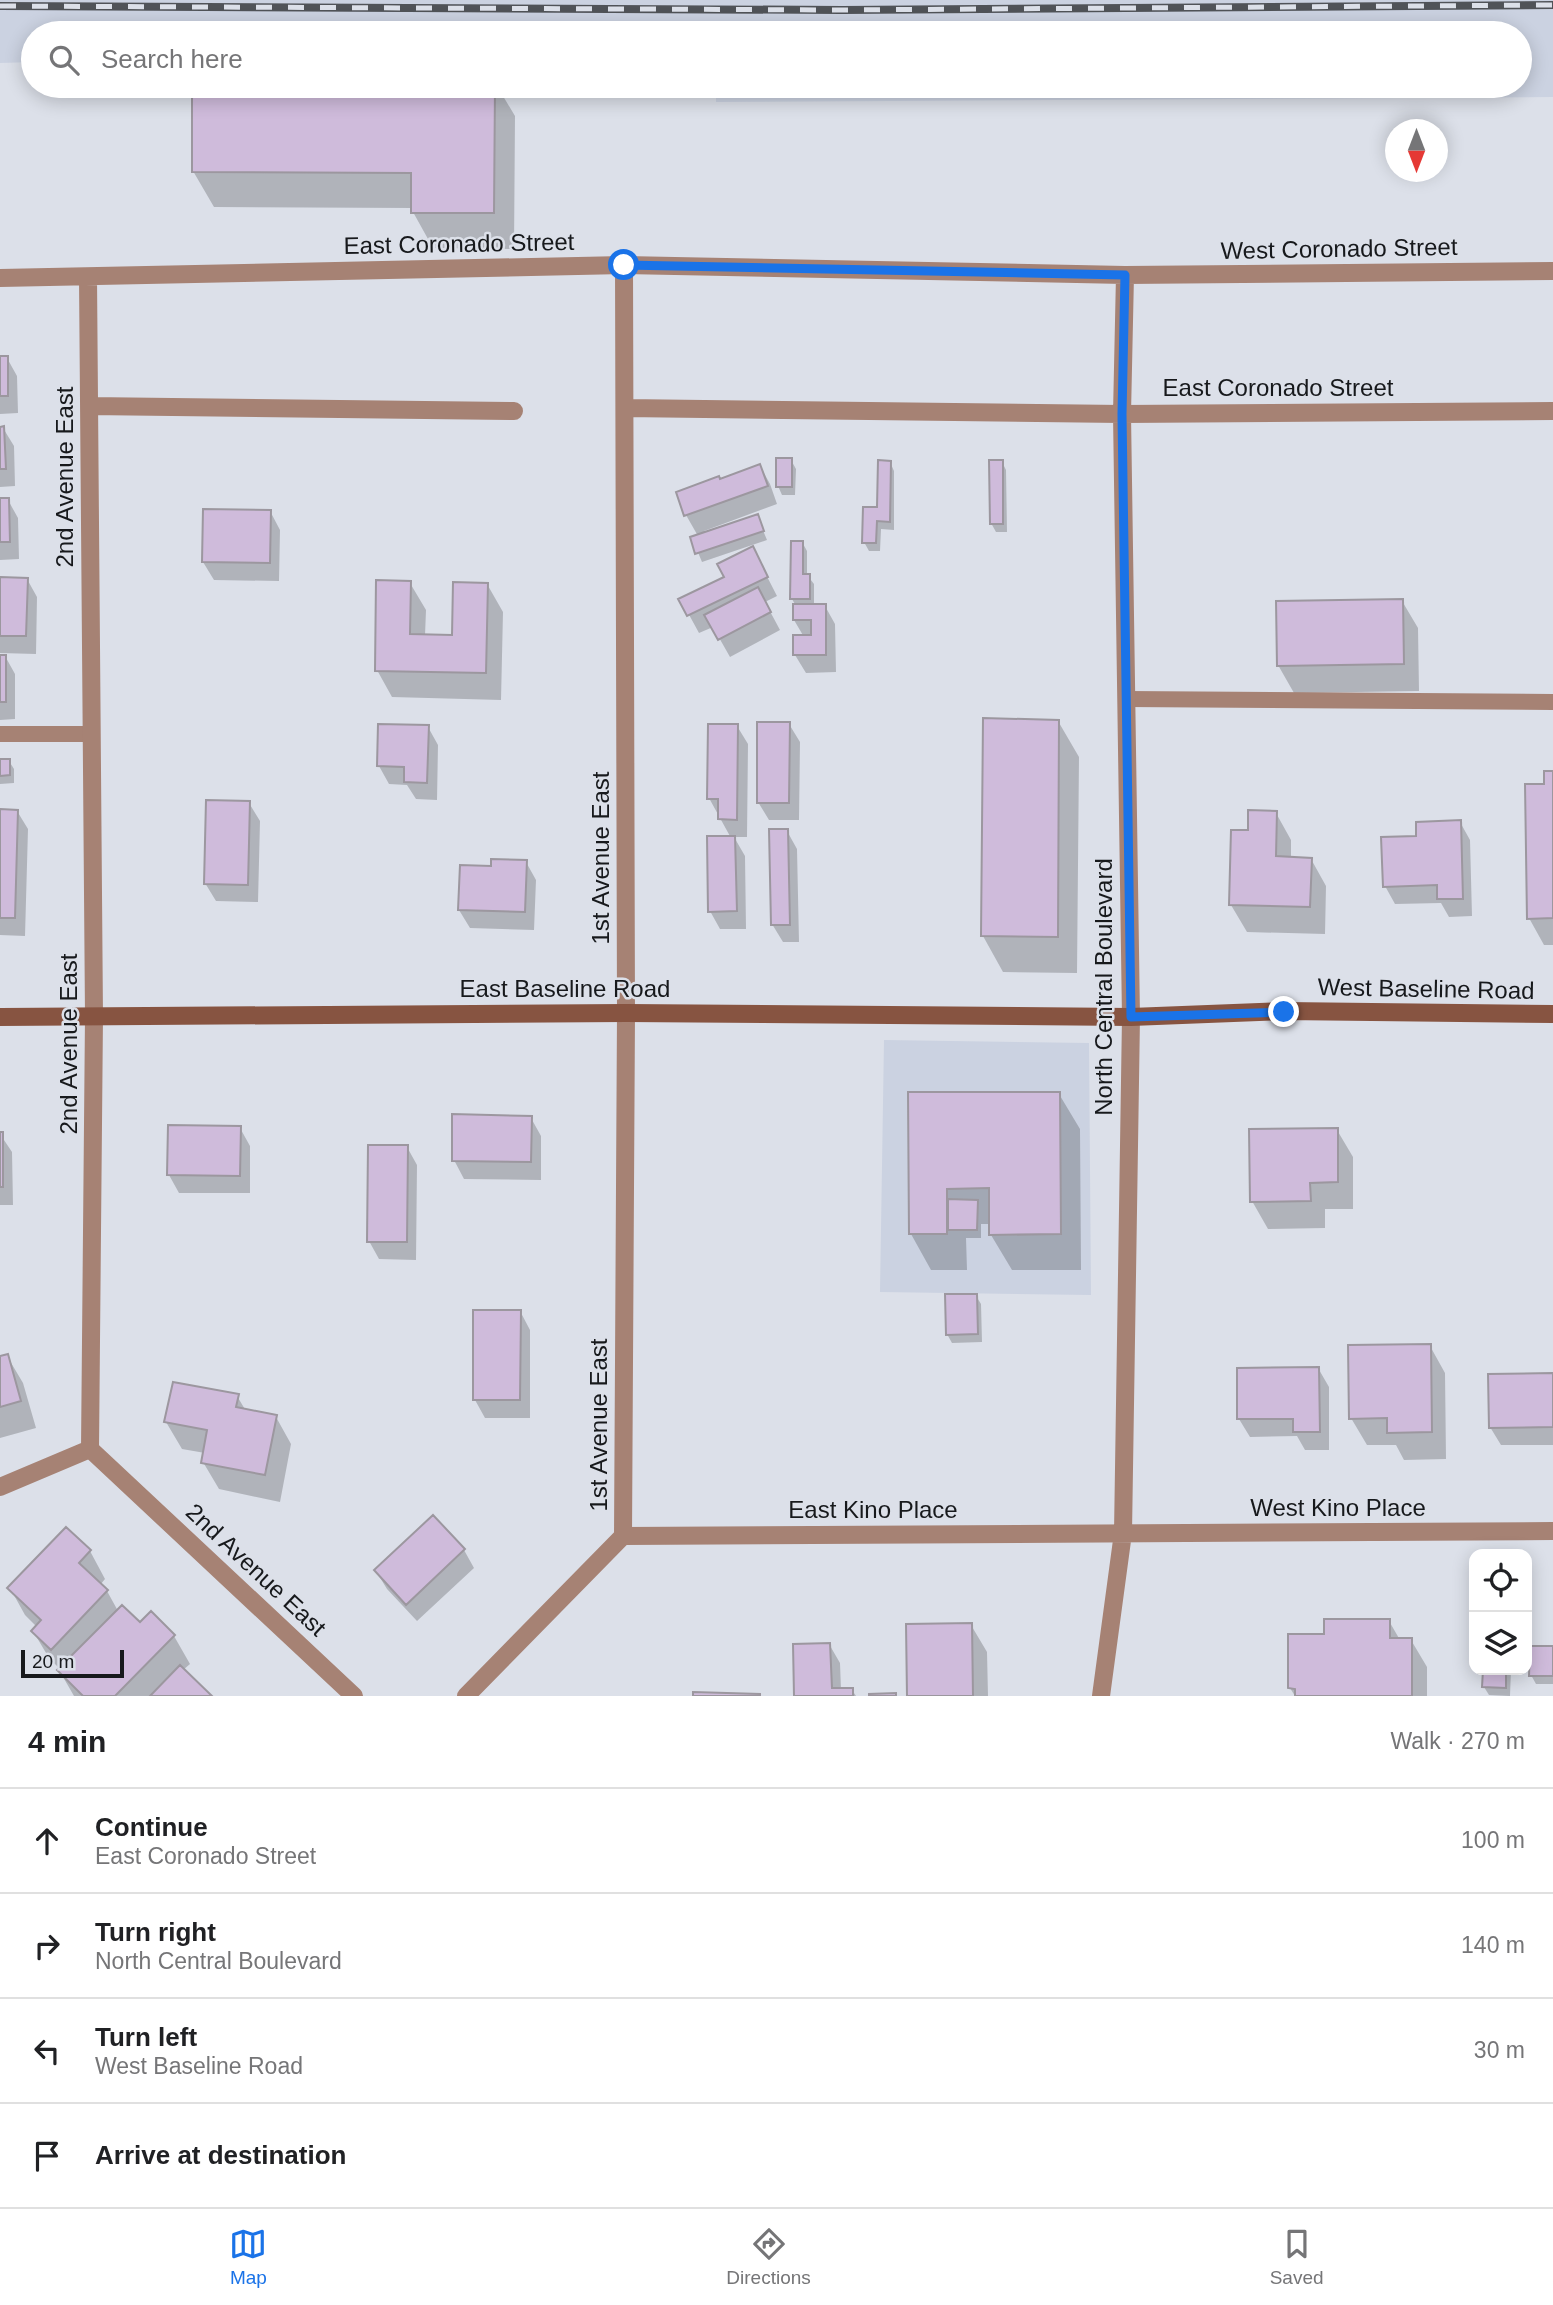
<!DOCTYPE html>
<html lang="en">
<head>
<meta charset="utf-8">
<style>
  :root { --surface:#fff; --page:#f2f2f2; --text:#202124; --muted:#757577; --line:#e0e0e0; --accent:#1a73e8 }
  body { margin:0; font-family:Helvetica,sans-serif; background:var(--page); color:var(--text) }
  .controls { position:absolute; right:21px; bottom:21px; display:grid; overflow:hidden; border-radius:14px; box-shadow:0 4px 18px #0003 }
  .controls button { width:63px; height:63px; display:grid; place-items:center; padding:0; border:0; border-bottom:2px solid var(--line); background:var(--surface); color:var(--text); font:35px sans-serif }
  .compass { position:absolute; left:1385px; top:119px; width:63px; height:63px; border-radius:50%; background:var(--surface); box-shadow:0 4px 18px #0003; rotate:180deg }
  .scale { position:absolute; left:21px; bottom:18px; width:103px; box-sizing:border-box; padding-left:7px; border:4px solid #17191c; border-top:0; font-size:19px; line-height:24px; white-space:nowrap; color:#17191c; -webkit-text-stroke:5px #dce0e9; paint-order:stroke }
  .stop { position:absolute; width:21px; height:21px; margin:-16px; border:5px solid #1a73e8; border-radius:50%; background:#fff }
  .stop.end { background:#1a73e8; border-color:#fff; box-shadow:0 2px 7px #0008 }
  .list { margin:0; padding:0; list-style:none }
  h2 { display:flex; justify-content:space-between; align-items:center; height:91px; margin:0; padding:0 28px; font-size:30px }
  h2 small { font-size:23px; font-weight:400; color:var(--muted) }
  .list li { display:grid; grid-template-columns:46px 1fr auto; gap:21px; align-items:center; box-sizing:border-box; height:105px; padding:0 28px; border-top:2px solid var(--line) }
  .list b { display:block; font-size:26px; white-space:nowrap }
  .list p { margin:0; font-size:23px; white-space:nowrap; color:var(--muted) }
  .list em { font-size:23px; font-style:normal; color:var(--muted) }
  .icon { flex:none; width:38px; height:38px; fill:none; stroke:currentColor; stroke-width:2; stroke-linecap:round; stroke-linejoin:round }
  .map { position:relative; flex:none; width:1553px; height:1696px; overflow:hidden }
  .search { position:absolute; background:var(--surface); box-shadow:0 4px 18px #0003; left:21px; right:21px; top:21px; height:77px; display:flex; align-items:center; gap:18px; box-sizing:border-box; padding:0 24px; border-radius:38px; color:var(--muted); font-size:26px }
  .sheet { height:511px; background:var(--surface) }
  nav { display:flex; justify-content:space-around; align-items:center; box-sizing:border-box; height:98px; border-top:2px solid var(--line); background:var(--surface); font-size:19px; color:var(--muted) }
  nav a { display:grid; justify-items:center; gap:4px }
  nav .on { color:var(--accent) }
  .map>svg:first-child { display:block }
</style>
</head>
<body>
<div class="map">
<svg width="1553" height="1696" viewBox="0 0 1553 1696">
  <rect width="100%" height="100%" fill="#dce0e9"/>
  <!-- built -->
  <path fill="#cbd2e1" d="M0,0H1553V97L716,102V86H1520V33H33V62L0,63Z
    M884,1040L1089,1043L1091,1295L880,1292Z"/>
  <!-- shadow -->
  <path fill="#0003" d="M194,86H497L515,116L514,249L433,248L413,212V208L214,207L193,171Z
    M0,358H7L17,376L18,413L0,414Z
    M0,428H3L14,446L15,486L0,487Z
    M791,460L796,469L795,495H782L778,486Z
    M890,462L894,471V530L881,529L880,551H869L864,542L878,509Z
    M1002,462L1006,470L1007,532H996L991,523Z
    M760,466L770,484L777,504L704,531L705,534L757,516L767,540L702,562L692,538L698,536L686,515L720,481Z
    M0,500H8L18,518L19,559L0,560Z
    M270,511L280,530L279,581L214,580L203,562Z
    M802,542L807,551V575L814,584V606H825L835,624L836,672L806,673L795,655L804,637L794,620L796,606L792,599Z
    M753,549L777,596L765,602L780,630L730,657L713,627L699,633L681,600L726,578Z
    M0,579H27L37,597L36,654L0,653Z
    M410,583L426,610L425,636L454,637L487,584L503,612L501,700L392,697L377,670Z
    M1402,601L1418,628L1419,691L1294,693L1278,665Z
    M0,656H5L15,674V719L0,720Z
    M1058,721L1079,757L1077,973L1003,972L983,936Z
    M789,724L800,742L799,820H769L758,802Z
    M737,726L748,744L747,837H734L745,856L746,929H720L710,911L731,838L709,798Z
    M428,727L438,745L437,800L416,799L407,785L389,784L379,766Z
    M0,761H9L14,769V783L0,784Z
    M1553,773V945H1544L1529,918L1546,786Z
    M249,803L260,821L258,902L216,901L205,883Z
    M0,811H17L28,829L25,936L0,935Z
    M1276,813L1291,840V859H1311L1326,886L1325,934L1247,932L1231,905Z
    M1460,822L1470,840L1472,916L1449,917L1441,903L1395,904L1385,886L1418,838Z
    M787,831L797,849L799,942H783L772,924Z
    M526,862L536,880L534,930L470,928L459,910L492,868Z
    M910,1094H1059L1080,1129L1081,1270H1012L991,1235V1224H981V1238H966L967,1270H931L911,1234Z
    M531,1118L541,1136V1180L464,1179L454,1160Z
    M240,1128L250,1146V1193H179L169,1175Z
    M1337,1130L1353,1157V1209H1325V1228L1268,1229L1252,1201Z
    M0,1134L12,1152L13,1205H0Z
    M407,1147L417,1165L416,1260L379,1259L369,1241Z
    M976,1296L981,1304L982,1342L952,1343L947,1334Z
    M520,1311L530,1330V1418H485L475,1400Z
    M1430,1346L1445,1373L1446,1459L1404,1460L1396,1445H1367L1351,1418Z
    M7,1356L23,1383L36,1428L0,1438V1358Z
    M1318,1368L1329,1387V1450H1305L1297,1436L1250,1437L1239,1419Z
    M1553,1375V1445H1501L1490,1427Z
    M237,1396L246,1411L276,1417L291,1444L280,1502L219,1489L203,1462L205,1453L182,1449L166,1422Z
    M433,1517L464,1550L474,1568L417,1621L387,1589L376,1571Z
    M66,1529L90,1551L105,1579L100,1585L107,1591L118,1611L140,1625L151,1614L174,1636L190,1664L183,1670L209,1696H74L59,1670L60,1669L49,1658L33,1631L37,1627L25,1615L10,1588Z
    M1389,1621L1400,1640H1411L1427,1667V1696H1295L1290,1688L1325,1635Z
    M971,1625L987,1652L988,1696H909Z
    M829,1644L840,1663L841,1690H852L856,1696H796Z
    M1553,1648V1684H1536L1531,1675Z
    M1485,1670H1511L1510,1696L1489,1695L1484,1687Z"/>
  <!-- building -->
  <path fill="#cfbbdb" stroke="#9c979f" stroke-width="2" d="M192,86H495L494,213H411V173L192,172Z
    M0,356H8V396H0Z
    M4,426L6,469H0V427Z
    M776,458H792V487H776Z
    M878,460L891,461L890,522L877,521L876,543H862L863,507H877Z
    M989,460H1003V524H990Z
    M760,464L768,486L684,516L676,492L719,476L720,479Z
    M0,498H9L10,542H0Z
    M203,509L271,510L270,563L202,562Z
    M758,514L764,531L695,554L690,537Z
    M791,541H803V574H810V599H790Z
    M753,546L768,577L687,616L678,599L724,577L717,564Z
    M0,577L28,578L26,636H0Z
    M376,580L411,581L410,634L452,635L453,582L488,583L486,673L375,671Z
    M758,587L771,612L718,640L704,615Z
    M1403,599L1404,664L1277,666L1276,601Z
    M793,604H826V655H793V635H811V620H793Z
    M0,655H6V702H0Z
    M983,718L1059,720L1058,937L981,936Z
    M757,722H790L789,803H757Z
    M378,724L429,725L427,783L404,782V767L377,766Z
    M708,724H738L737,820L718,819V799H707Z
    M0,759H10V775L0,776Z
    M1544,771H1553V918L1527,919L1525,784H1544Z
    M206,800L250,801L248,885L204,884Z
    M0,809L18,810L15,918H0Z
    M1248,810L1277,811L1276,856L1312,858L1310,907L1229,905L1231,830H1248Z
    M1461,820L1463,899H1437V885L1383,887L1381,837L1416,836V822Z
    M769,829H788L790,925H771Z
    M707,836H735L737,911L708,912Z
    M491,859L527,860L525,912L458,910L460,865L491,866Z
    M908,1092H1060L1061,1234L989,1235V1188L947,1189V1234H909Z
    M452,1114L532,1116L531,1162L452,1161Z
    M168,1125L241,1126L240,1176L167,1175Z
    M1338,1128V1182L1310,1183L1311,1201L1250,1202L1249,1129Z
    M0,1132H3V1187H0Z
    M368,1145H408L407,1242H367Z
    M948,1199L978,1200L977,1230H948Z
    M945,1294H977L978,1334L946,1335Z
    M473,1310H521L520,1400H473Z
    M1431,1344L1432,1432L1387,1433V1418L1349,1419L1348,1345Z
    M8,1354L21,1401L0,1407V1356Z
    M1319,1367L1320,1432H1293V1419H1237V1368Z
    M1553,1373V1427L1489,1428L1488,1374Z
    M173,1382L239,1394L236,1407L277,1415L265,1475L201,1463L207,1430L164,1422Z
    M433,1515L465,1549L406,1605L374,1570Z
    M66,1527L91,1550L79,1563L108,1590L51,1650L31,1631L41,1620L7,1588Z
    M122,1605L140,1622L151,1611L175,1635L115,1696H83L57,1670Z
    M1324,1619H1390V1638H1412V1696H1295V1689L1288,1688V1634H1324Z
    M972,1623L973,1696H907L906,1624Z
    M830,1643L832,1688H853V1696H794L793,1644Z
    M1530,1646H1553V1676H1529Z
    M180,1665L212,1696H150Z
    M1483,1670H1506V1688L1482,1687Z
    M693,1692L760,1694V1696H693Z
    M896,1693V1696H869V1694Z"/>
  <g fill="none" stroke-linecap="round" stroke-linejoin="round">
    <!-- lane -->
    <path stroke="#a68274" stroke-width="16" d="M1126,699L1553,702
      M0,734H91"/>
    <!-- street -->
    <path stroke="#a68274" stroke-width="18" d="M88,277L94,1016L90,1449L354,1696
      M0,278L624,265L1125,275L1553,271
      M89,406L514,411
      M625,408L1122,414L1553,411
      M0,1487L90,1449
      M623,1536L626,1013L624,265
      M623,1536L1553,1531
      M466,1696L623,1536
      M1101,1696L1123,1533L1131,1017L1122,414L1125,275"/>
    <!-- secondary -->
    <path stroke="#875441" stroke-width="18" d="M0,1017L626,1013L1131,1017L1284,1011L1553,1014"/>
    <!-- rail casing -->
    <g stroke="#505358" stroke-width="8">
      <path id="rail" d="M0,6L842,10L1553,5"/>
    </g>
    <!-- rail -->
    <use href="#rail" stroke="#dce0e9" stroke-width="5" stroke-dasharray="16" stroke-linecap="butt"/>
  </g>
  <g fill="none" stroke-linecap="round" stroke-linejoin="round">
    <!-- route -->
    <path stroke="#1a73e8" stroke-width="9" d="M624,265L1125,275L1122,414L1131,1017L1284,1012"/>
  </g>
  <g text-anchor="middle" stroke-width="5" stroke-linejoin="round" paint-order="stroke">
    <!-- street labels -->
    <g font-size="24" fill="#17191c" stroke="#dce0e9">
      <text transform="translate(459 244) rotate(-1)" y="8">East Coronado Street</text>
      <text transform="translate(1339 249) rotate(-1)" y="8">West Coronado Street</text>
      <text x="1278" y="396">East Coronado Street</text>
      <text transform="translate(65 477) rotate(-90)" y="8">2nd Avenue East</text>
      <text transform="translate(601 858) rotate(-90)" y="8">1st Avenue East</text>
      <text transform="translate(1104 987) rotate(-90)" y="8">North Central Boulevard</text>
      <text x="565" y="997">East Baseline Road</text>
      <text transform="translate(1426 989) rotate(1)" y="8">West Baseline Road</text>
      <text transform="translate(69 1044) rotate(-90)" y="8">2nd Avenue East</text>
      <text transform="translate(599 1425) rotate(-90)" y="8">1st Avenue East</text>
      <text x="1338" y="1516">West Kino Place</text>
      <text x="873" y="1518">East Kino Place</text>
      <text transform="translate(256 1570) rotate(43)" y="8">2nd Avenue East</text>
    </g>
  </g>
</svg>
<div class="controls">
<button><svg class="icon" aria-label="locate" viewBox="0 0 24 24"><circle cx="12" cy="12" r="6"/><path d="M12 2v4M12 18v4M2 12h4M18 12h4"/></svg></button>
<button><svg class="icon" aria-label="layers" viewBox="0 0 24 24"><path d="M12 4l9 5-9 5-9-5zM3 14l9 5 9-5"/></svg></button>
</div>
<svg class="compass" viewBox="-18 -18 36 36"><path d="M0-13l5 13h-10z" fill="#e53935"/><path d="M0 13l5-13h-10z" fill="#757577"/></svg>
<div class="scale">20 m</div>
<div class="stop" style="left:624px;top:265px"></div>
<div class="stop end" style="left:1284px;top:1012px"></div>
<div class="search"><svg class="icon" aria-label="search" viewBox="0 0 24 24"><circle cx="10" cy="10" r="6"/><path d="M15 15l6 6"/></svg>Search here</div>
</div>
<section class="sheet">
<h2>4 min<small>Walk · 270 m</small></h2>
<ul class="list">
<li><svg class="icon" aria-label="ahead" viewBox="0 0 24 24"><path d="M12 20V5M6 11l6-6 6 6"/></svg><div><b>Continue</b><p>East Coronado Street</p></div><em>100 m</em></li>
<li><svg class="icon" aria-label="right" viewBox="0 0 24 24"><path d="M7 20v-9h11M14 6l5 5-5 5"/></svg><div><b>Turn right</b><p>North Central Boulevard</p></div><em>140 m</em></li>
<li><svg class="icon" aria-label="left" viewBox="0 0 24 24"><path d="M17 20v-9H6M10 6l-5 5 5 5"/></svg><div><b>Turn left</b><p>West Baseline Road</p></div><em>30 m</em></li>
<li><svg class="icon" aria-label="arrive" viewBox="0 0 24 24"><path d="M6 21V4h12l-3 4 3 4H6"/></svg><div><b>Arrive at destination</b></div></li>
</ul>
</section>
<nav>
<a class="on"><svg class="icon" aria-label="map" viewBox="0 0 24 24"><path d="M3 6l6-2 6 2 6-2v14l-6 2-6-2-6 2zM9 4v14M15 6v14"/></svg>Map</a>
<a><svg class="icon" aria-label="directions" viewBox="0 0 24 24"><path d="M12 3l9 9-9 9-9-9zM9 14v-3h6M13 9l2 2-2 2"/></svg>Directions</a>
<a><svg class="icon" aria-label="saved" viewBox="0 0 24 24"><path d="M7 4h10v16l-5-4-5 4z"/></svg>Saved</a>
</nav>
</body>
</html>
